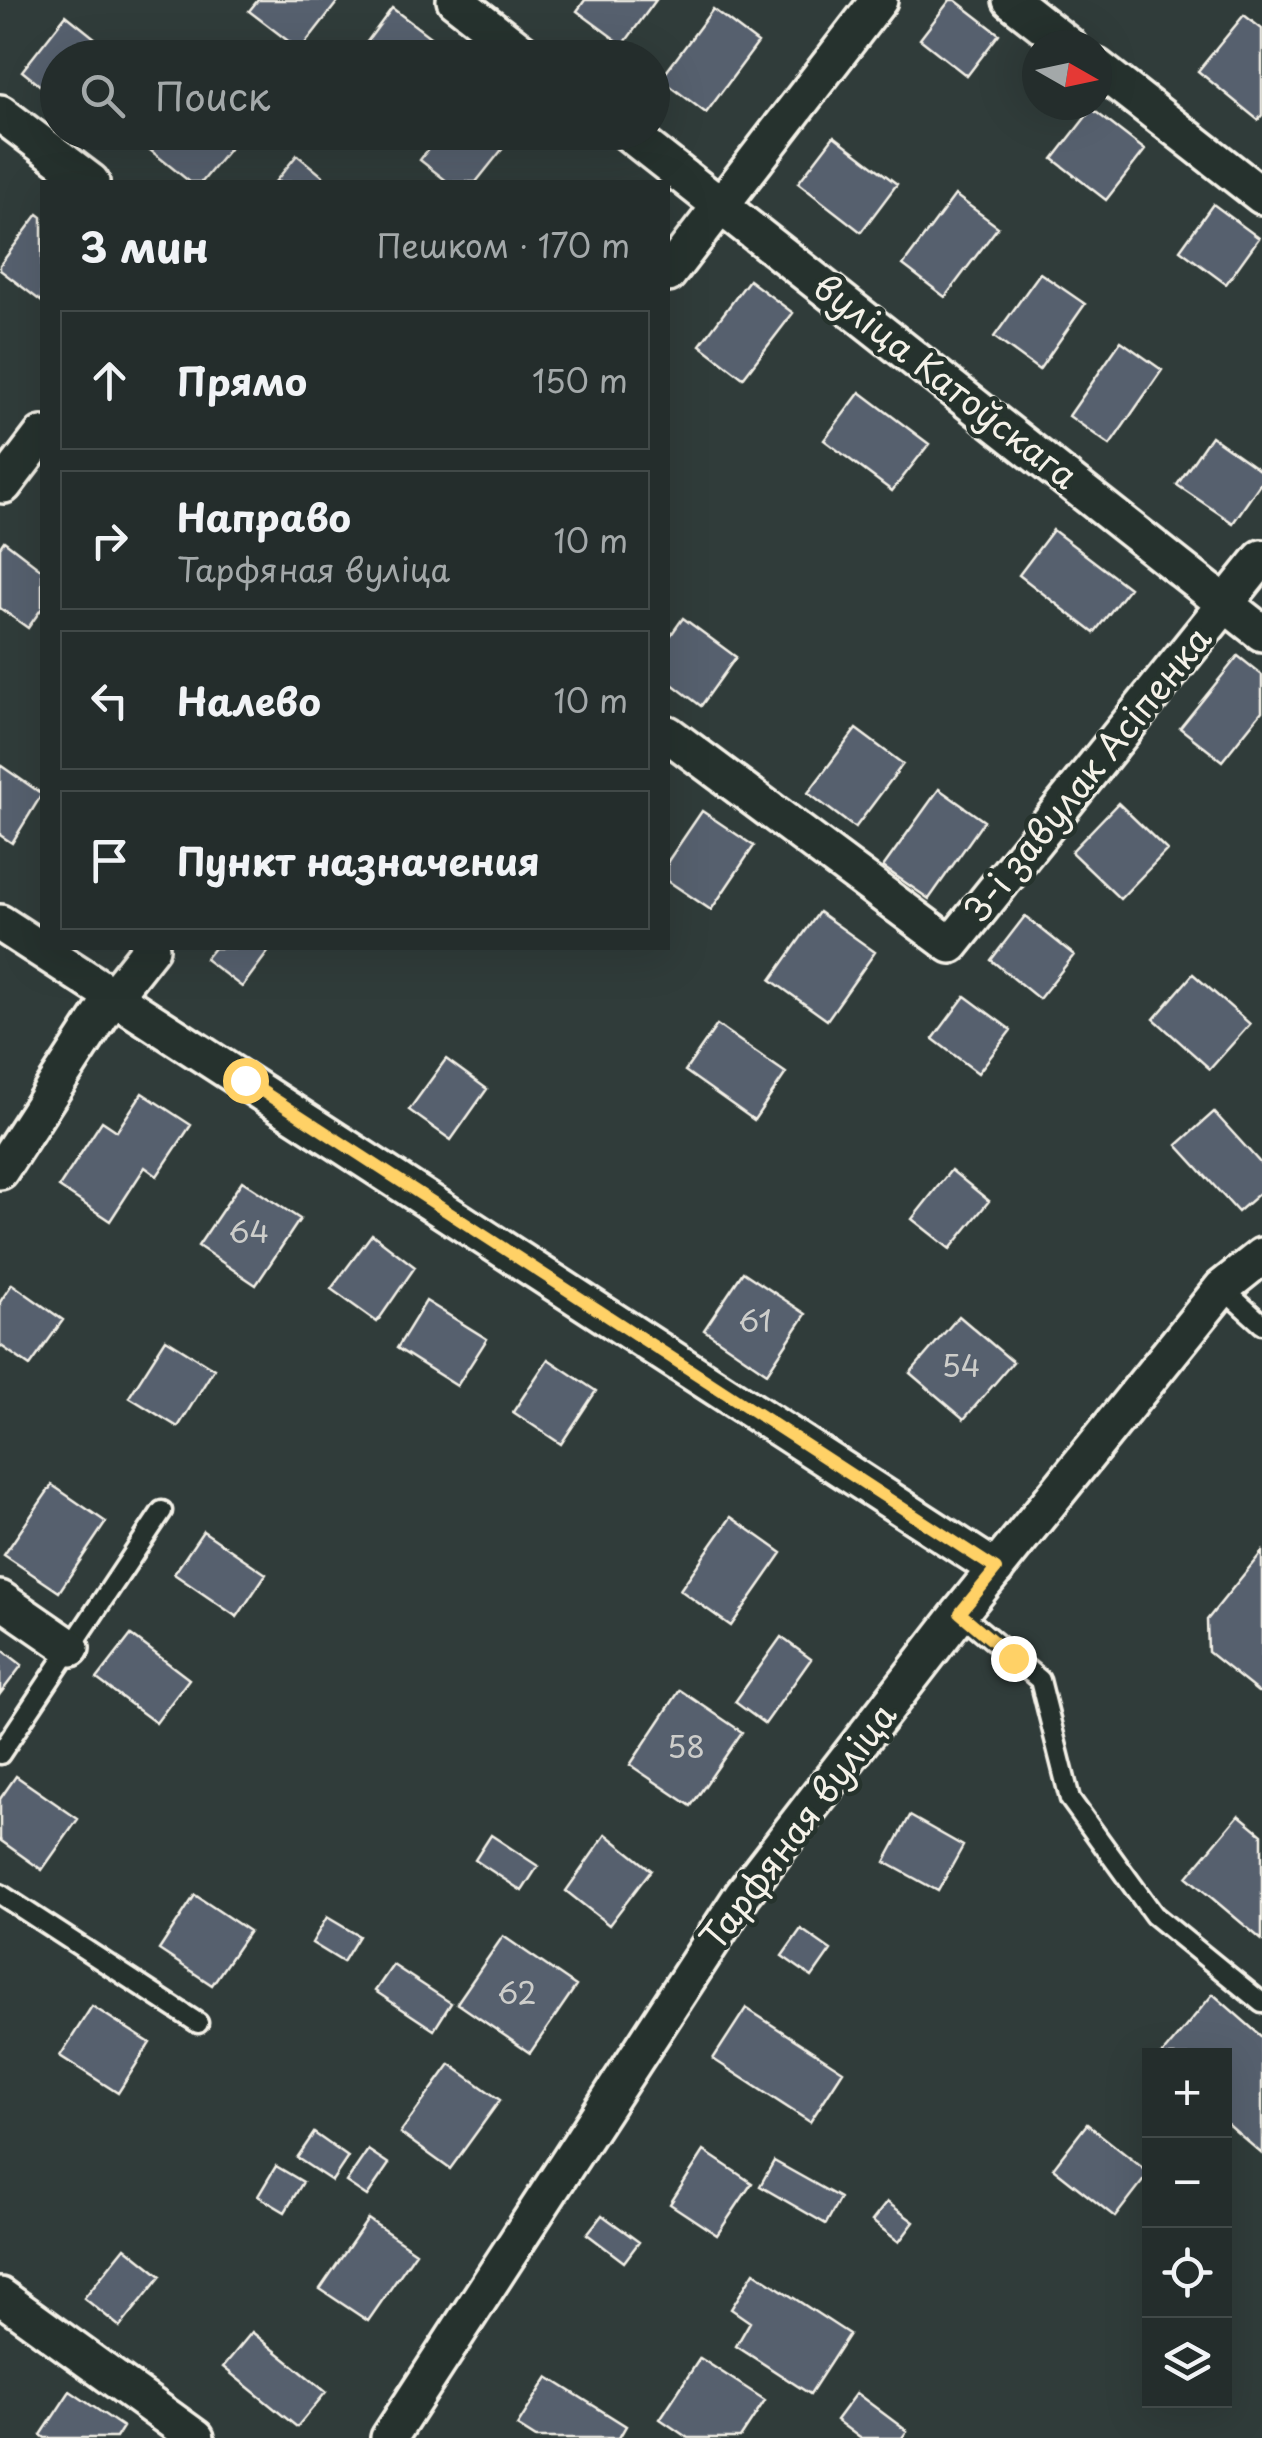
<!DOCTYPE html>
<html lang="ru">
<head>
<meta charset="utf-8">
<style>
  :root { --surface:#242d2c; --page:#303938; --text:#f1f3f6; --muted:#a3a8a9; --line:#414948 }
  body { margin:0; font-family:"Playpen Sans",sans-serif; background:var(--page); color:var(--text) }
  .controls { position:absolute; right:30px; bottom:30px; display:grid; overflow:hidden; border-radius:0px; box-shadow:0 10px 40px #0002 }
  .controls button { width:90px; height:90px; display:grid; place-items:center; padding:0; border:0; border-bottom:2px solid var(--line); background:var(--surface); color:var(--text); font:50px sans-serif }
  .compass { position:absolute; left:1022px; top:30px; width:90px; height:90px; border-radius:50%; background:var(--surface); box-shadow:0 10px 40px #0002; rotate:99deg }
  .stop { position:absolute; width:30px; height:30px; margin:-22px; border:8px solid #ffd166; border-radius:50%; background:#fff }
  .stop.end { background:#ffd166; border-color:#fff; box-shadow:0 2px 10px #0008 }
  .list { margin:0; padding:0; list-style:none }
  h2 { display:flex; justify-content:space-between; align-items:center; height:130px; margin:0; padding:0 40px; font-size:42px }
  h2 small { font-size:32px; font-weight:400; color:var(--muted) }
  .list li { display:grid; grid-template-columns:65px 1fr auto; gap:30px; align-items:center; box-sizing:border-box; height:140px; margin:0 20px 20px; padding:0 20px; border:2px solid var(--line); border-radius:0px }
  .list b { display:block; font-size:38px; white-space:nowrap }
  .list p { margin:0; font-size:32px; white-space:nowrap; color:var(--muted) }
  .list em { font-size:32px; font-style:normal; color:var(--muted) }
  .icon { flex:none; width:55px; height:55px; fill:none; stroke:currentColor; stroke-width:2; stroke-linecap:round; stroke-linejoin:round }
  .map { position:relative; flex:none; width:1262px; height:2438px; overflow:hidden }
  .search { position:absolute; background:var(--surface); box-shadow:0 10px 40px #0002; left:40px; top:40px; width:630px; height:110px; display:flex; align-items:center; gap:25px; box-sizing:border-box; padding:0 35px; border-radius:55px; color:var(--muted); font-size:38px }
  .panel { position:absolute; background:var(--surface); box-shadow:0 10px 40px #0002; left:40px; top:180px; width:630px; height:770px; border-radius:0px }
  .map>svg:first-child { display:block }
</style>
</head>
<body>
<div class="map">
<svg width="1262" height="2438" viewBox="0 0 1262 2438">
  <rect width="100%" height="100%" fill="#303c3a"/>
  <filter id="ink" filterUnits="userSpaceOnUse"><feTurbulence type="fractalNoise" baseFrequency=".01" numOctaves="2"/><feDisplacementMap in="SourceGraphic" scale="20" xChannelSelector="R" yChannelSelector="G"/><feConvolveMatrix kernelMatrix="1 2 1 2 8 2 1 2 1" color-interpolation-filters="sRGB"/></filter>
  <g filter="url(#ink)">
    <!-- building -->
    <path fill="#57606e" stroke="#f4f1e8" stroke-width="2.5" d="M258,0H339L300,50L249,11Z
      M585,0H656L623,45L577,11Z
      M950,0H955L999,34L967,76L920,39Z
      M392,8L442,46L433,58H355Z
      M713,9L758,43L706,113L661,79Z
      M66,15L106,47L98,58H58V100L22,71Z
      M1244,15L1262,29V115L1258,120L1198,71Z
      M1092,109L1145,150L1106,200L1053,159Z
      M148,132H232L238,138L202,182H190L140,142Z
      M441,132H516L476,182H448L420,160Z
      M834,136L897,184L861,232L798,183Z
      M297,155L325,178L321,182H275Z
      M955,195L998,227L945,297L903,265Z
      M1213,204L1259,238L1226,284L1180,250Z
      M38,214L42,217V302L0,270V265Z
      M1040,273L1085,304L1039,370L994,337Z
      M749,280L793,313L743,378L700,345Z
      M1121,341L1162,370L1110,445L1069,416Z
      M860,392L929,444L892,491L824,440Z
      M1211,436L1262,472V481L1233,523L1177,485Z
      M1053,530L1129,588L1094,633L1019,575Z
      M4,541L42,570V608L28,628L0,608V547Z
      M683,618L736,657L701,706L668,681V639Z
      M1238,656L1262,675V711L1222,761L1180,728Z
      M856,729L903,764L855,828L808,793Z
      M0,765L42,794L12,843L0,835Z
      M939,789L984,821L929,899L883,867Z
      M1118,803L1167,850L1120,899L1071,852Z
      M702,811L754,846L711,910L668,881V861Z
      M819,912L875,952L827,1020L771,980Z
      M1025,916L1074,955L1039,999L991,960Z
      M214,948H271L242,987L205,959Z
      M1193,974L1250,1024L1210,1069L1154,1019Z
      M965,996L1011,1030L978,1073L933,1039Z
      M717,1025L786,1073L754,1120L685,1071Z
      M446,1059L487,1089L451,1140L409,1110Z
      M142,1093L191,1125L157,1176L145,1167L110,1221L59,1187L102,1121L117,1131Z
      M1214,1112L1262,1165V1191L1238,1212L1177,1145Z
      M951,1170L989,1201L950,1249L912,1219Z
      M242,1181L300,1219L256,1285L198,1246Z
      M372,1234L415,1267L377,1322L331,1289Z
      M743,1272L806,1314L767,1373L704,1330Z
      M12,1284L63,1320L30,1366L0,1345V1302Z
      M426,1301L487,1339L457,1386L397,1348Z
      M959,1316L1013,1362L964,1419L910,1373Z
      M166,1339L214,1369L178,1427L129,1397Z
      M548,1359L596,1391L561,1444L513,1412Z
      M52,1485L106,1522L59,1592L4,1555Z
      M731,1517L782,1553L731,1626L680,1590Z
      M203,1531L266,1574L237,1617L174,1574Z
      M1262,1552V1692H1258L1208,1652L1207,1620Z
      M131,1635L189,1679L156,1723L97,1679Z
      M781,1637L811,1659L765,1724L735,1702Z
      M0,1648L22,1665L0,1694Z
      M680,1690L742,1732L691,1806L630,1765Z
      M16,1776L78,1819L42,1870L0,1840V1799Z
      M1239,1815L1262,1834V1940L1187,1877Z
      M910,1816L963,1846L938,1891L885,1862Z
      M606,1834L651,1870L609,1925L566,1891Z
      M491,1835L538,1866L522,1891L475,1860Z
      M195,1895L249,1931L212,1985L159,1950Z
      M327,1917L359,1936L343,1962L312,1943Z
      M801,1929L831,1950L812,1977L782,1956Z
      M503,1936L576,1986L530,2053L457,2003Z
      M393,1965L451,2003L434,2030L375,1991Z
      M1213,1994L1262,2037V2154L1224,2121V2056H1161Z
      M92,2006L150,2043L118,2093L60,2056Z
      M746,2008L843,2071L810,2122L713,2059Z
      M450,2064L500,2100L450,2169L400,2133Z
      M1087,2124L1149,2173L1115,2217L1053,2168Z
      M314,2133L348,2157L332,2181L297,2158Z
      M368,2150L389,2164L367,2196L346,2182Z
      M704,2151L752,2183L717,2235L670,2204Z
      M774,2161L840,2198L826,2224L760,2186Z
      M276,2166L303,2182L285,2212L258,2196Z
      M887,2202L914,2222L899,2242L872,2221Z
      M602,2215L639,2242L624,2262L587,2234Z
      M368,2219L416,2252L368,2321L320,2289Z
      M125,2247L161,2276L120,2327L84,2298Z
      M754,2272L849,2334L810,2394L736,2346L750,2322L731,2309Z
      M252,2332L326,2392L297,2427L223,2367Z
      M700,2358L765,2400L740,2438H688L660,2419Z
      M548,2377L626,2426L619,2438H536L517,2426Z
      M70,2391L123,2427L116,2438H45L41,2435Z
      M856,2393L907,2431L902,2438H860L836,2420Z"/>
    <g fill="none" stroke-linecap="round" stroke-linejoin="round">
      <!-- service casing -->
      <g stroke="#f4f1e8" stroke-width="25">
        <path id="service" d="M1222,1288L1262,1324
          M960,1613L1040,1680L1070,1799L1154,1915L1262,2003
          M0,1754L162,1511
          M0,1894L198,2023"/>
      </g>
      <!-- minor casing -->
      <g stroke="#f4f1e8" stroke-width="42">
        <path id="minor" d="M455,0L530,58
          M1011,0L1068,45
          M1097,67L1262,196
          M0,113L91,182
          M627,132L1262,633
          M668,274L879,0
          M0,483L4,485L42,435
          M668,734L951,945L1262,558
          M0,923L996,1569
          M0,1171L114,995L151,948
          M0,1599L71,1648
          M0,2296L196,2438
          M389,2438L742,1895L960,1613L1222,1288L1262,1256"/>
      </g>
      <!-- service -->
      <use href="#service" stroke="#26332d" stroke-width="18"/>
      <!-- minor -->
      <use href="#minor" stroke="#26332d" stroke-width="35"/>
    </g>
  </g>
  <g fill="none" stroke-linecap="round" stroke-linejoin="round" filter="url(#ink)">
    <!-- route -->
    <path stroke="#ffd166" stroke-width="12" d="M245,1080L996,1569L960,1613L1013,1658"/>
  </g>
  <g text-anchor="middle" stroke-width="9" stroke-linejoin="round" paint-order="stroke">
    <!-- number labels -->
    <g font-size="30" fill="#cdcdca">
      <text x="249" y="1243">64</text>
      <text x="755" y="1332">61</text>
      <text x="961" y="1377">54</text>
      <text x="686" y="1758">58</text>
      <text x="517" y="2004">62</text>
    </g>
    <!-- street labels -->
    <g font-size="35" fill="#f4f1e8" stroke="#26332d">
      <text transform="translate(945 382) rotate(38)" y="12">вуліца Катоўскага</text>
      <text transform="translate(1088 775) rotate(-51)" y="12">3-і завулак Асіпенка</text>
      <text transform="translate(799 1827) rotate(-53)" y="12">Тарфяная вуліца</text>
    </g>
  </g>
</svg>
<div class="controls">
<button>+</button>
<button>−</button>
<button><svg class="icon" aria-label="locate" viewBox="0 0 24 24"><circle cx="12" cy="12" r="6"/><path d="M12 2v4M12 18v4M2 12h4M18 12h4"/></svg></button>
<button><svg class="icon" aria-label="layers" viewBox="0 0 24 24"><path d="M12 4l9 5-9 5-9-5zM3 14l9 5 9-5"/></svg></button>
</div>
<svg class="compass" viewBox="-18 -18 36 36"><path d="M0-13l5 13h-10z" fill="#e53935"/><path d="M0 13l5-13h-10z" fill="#a3a8a9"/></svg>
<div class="stop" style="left:245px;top:1080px"></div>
<div class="stop end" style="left:1013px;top:1658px"></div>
<div class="search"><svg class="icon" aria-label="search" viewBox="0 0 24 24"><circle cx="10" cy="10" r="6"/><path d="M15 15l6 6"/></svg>Поиск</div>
<section class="panel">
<h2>3 мин<small>Пешком · 170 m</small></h2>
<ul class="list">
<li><svg class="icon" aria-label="ahead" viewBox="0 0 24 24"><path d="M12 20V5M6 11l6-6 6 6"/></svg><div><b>Прямо</b></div><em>150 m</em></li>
<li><svg class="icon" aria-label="right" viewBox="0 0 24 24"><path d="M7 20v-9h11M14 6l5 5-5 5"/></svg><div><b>Направо</b><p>Тарфяная вуліца</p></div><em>10 m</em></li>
<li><svg class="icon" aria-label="left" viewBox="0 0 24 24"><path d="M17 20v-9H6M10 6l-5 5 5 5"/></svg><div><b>Налево</b></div><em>10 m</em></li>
<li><svg class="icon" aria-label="arrive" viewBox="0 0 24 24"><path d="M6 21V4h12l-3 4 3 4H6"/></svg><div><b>Пункт назначения</b></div></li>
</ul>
</section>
</div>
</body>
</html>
